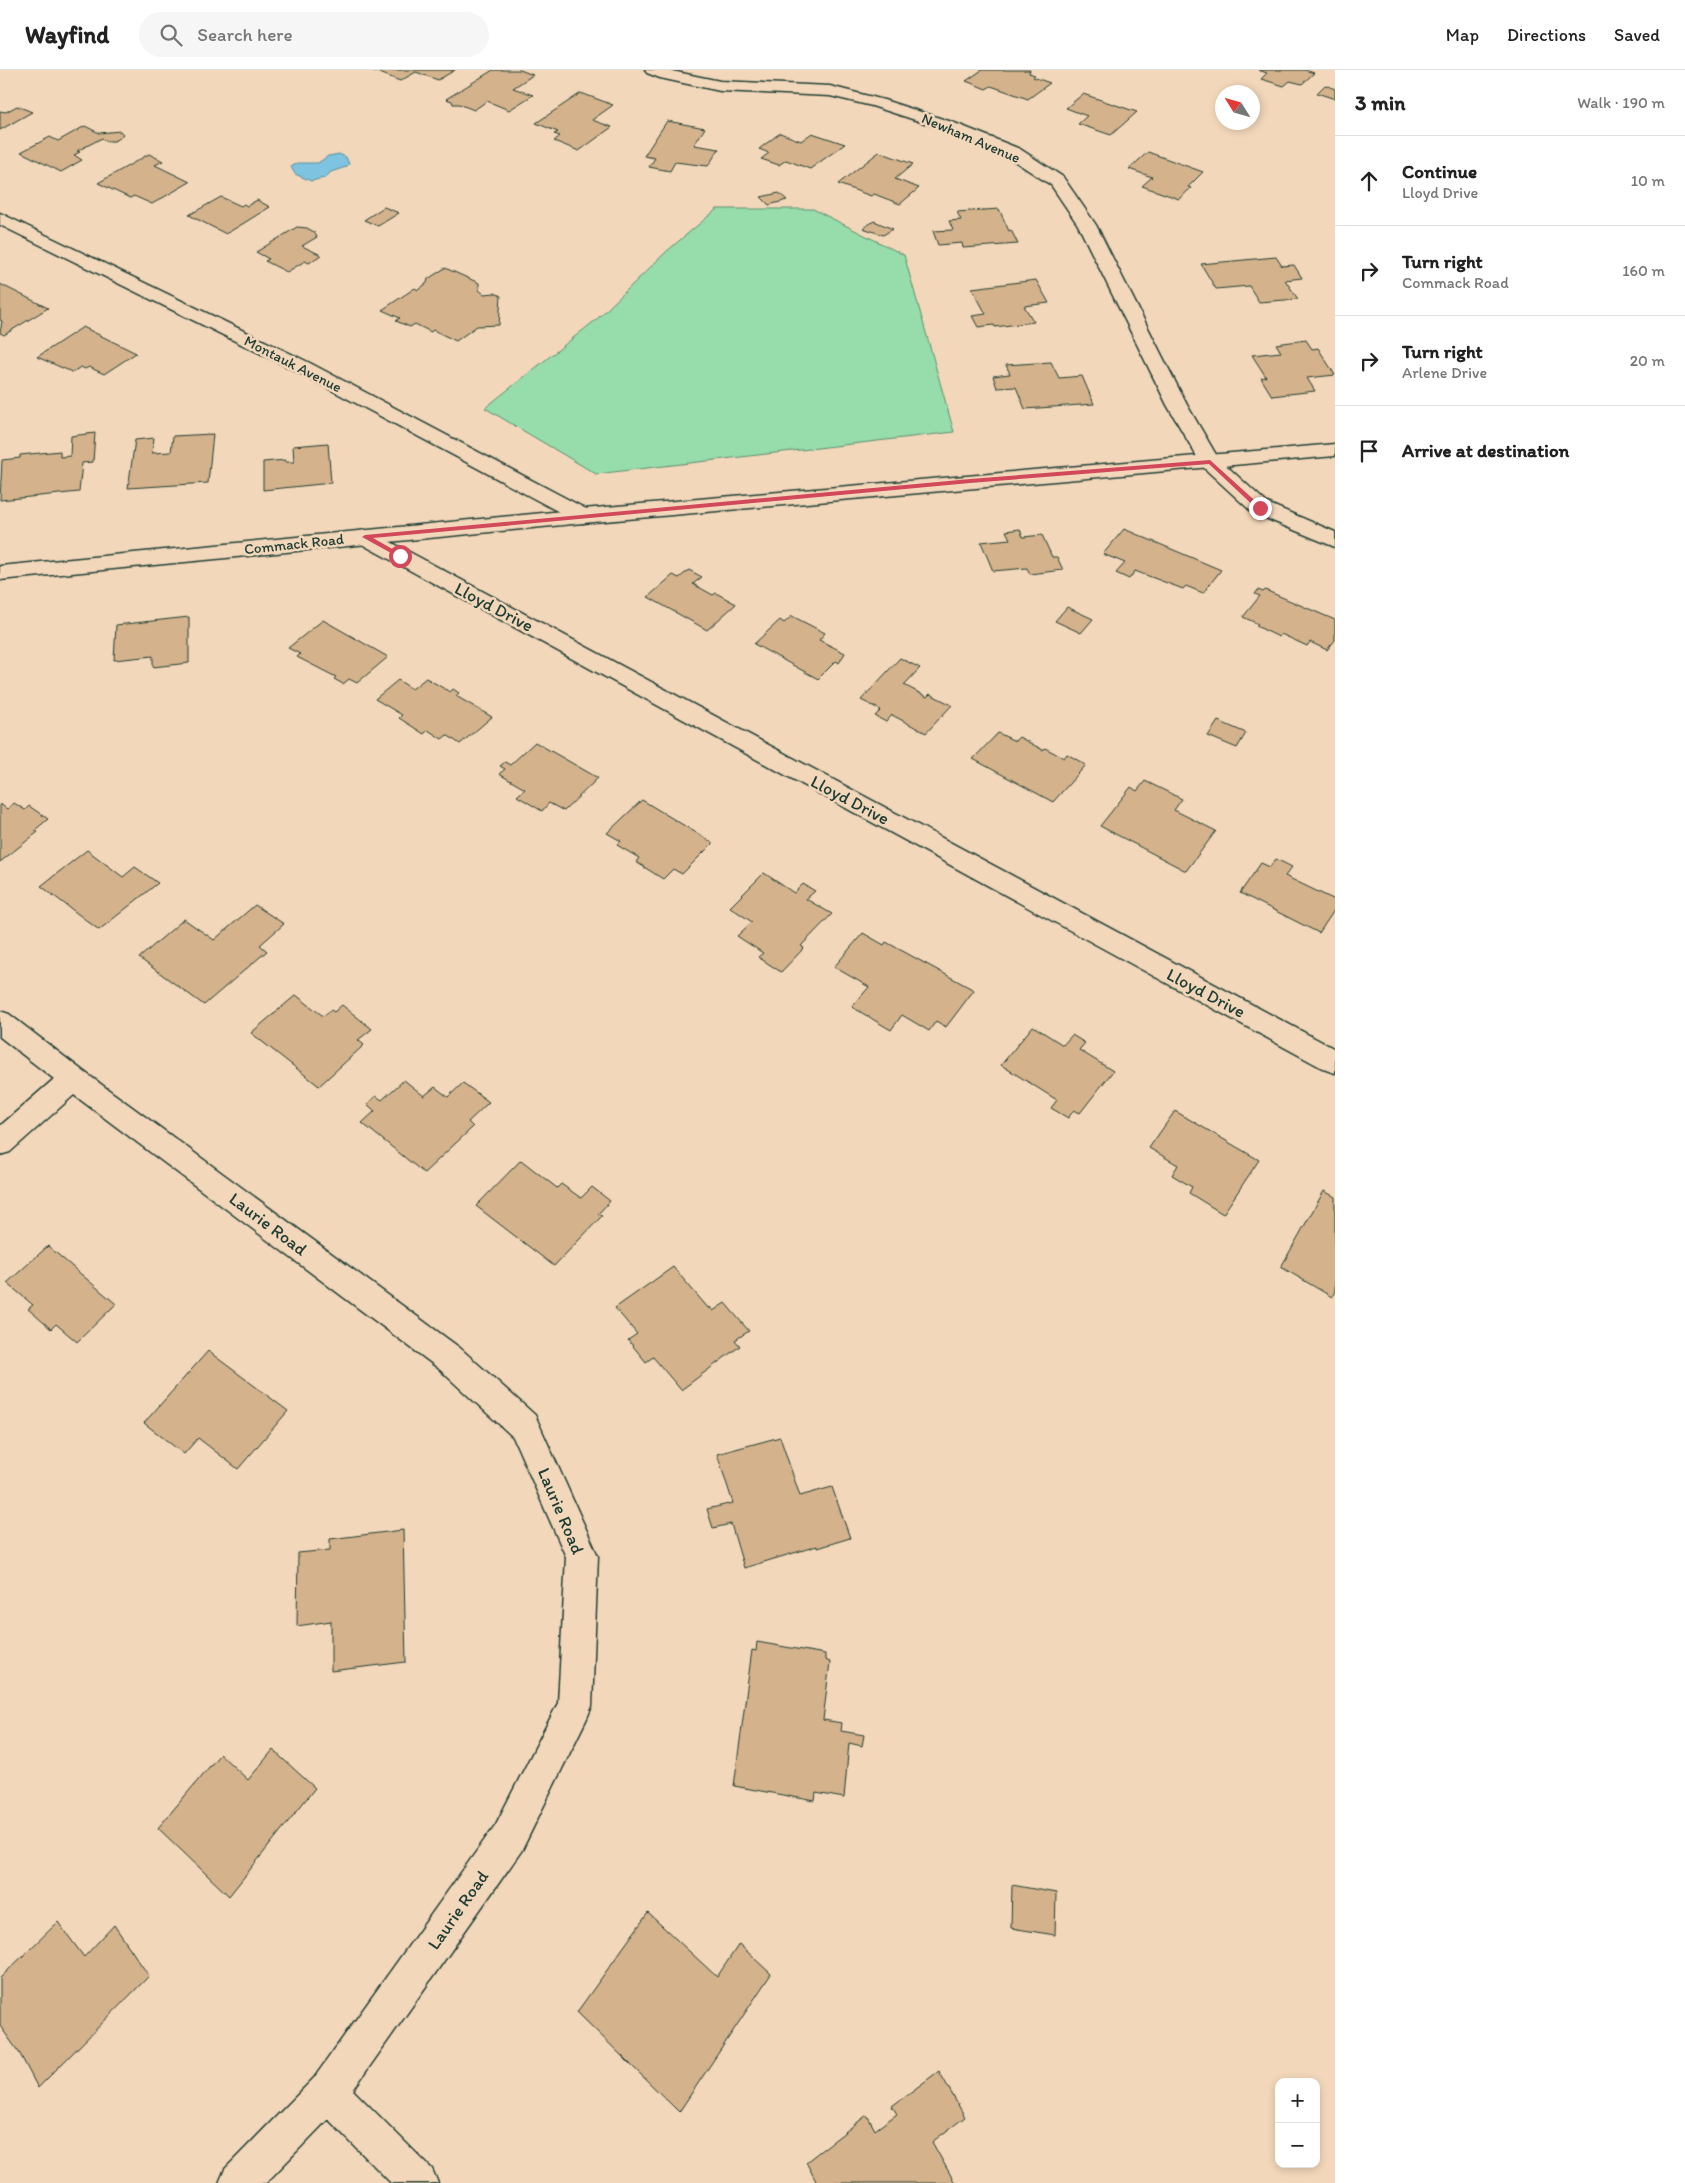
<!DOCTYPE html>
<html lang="en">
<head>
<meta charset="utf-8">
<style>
  :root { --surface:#fff; --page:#f6f6f6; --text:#222; --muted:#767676; --line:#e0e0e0 }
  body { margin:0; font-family:Itim,sans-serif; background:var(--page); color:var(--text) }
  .controls { position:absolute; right:15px; bottom:15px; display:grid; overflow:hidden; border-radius:10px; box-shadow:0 2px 8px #0003 }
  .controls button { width:45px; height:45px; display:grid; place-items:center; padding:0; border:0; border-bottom:1px solid var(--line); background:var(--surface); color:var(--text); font:25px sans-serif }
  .compass { position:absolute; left:1215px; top:15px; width:45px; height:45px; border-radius:50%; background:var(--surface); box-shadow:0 2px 8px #0003; rotate:307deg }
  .stop { position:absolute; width:15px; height:15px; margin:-11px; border:4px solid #d1495b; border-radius:50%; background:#fff }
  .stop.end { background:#d1495b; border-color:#fff; box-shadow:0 1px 5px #0008 }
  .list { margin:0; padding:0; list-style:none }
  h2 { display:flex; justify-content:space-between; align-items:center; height:65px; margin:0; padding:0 20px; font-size:21px }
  h2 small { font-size:16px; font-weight:400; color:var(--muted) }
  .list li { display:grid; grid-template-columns:32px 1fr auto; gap:15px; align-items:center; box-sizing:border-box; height:90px; padding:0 20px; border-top:1px solid var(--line) }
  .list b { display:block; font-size:19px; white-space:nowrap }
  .list p { margin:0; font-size:16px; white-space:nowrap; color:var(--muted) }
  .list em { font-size:16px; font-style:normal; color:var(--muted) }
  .icon { flex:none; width:28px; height:28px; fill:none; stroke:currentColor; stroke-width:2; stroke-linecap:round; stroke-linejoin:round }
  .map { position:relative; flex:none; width:1335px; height:2113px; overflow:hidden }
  header { display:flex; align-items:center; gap:30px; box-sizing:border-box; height:70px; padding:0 25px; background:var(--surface); border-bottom:1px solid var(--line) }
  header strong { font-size:24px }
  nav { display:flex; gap:28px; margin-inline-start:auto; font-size:18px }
  .search { width:350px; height:45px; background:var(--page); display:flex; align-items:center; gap:12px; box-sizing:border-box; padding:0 18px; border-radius:28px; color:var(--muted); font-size:19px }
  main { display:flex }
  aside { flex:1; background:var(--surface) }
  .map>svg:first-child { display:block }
</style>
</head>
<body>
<header>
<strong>Wayfind</strong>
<div class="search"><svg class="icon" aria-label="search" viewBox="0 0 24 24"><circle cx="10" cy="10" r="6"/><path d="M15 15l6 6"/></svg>Search here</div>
<nav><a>Map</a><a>Directions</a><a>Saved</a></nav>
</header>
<main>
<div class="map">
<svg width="1335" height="2113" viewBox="0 0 1335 2113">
  <rect width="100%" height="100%" fill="#f3d7ba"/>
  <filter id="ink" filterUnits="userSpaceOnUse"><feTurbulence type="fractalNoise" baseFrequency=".02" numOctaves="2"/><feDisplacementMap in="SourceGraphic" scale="10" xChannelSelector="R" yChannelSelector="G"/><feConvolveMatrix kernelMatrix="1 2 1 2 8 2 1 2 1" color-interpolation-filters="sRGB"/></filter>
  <g filter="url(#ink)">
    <!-- green -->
    <path fill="#96ddab" stroke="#5a8d70" d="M717,139H813L904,185L954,362L596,404L485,338L597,249L667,181Z"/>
    <!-- water -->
    <path fill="#7ec3df" stroke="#588d9b" d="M339,84L346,87L349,94L346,97L331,102L325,108L311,111L295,104L291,97L297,93H318L328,86Z"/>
    <!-- building -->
    <path fill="#d4b28b" stroke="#1f3d34" d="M372,0H455L438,10L416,2L400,11Z
      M493,0H520L533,5L513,18L533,25L509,40L487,31L474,40L459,34H453L452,31L446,29Z
      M982,0H1030L1029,3L1035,5L1033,7L1050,13L1028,29L991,16L986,19L966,11Z
      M1258,0H1305L1314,3L1302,14L1290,11L1284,16L1261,9L1267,3Z
      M1325,15L1335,19V29L1317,23Z
      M581,23L613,35L592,50L612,57L579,81L554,71L560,66L554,64L558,62L536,53Z
      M1083,24L1137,42L1111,65L1078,54L1087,46L1066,38Z
      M17,36L32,42L0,60V41L6,42Z
      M667,51L705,58L694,75L719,79L708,96L675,92L670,101L649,97L655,88L644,86Z
      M85,56L99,63L120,61L123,64L120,68L114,71H105L102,68L77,81L80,82L74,85L82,90L61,102L21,82L50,67L58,71Z
      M780,63L801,71L812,63L845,74L810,99L786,90L779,95L761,89L769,83L759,79Z
      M879,82L913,94L895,109L919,118L900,134L874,124L871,126L838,114Z
      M1148,82L1203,102L1188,117L1191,118L1179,129L1142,116L1152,107L1129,99Z
      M149,84L163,91L155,95L190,112L152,134L134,126L130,128L98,113Z
      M779,123L787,130L769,135L761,127Z
      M221,127L241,136L244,134L247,136L257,130L270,137L226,164L189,145Z
      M384,137L399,143L378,156L364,150Z
      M999,139L1009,161L1011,160L1018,174L963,178L962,173L938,175L933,161L953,160L949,151L961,150L957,142Z
      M874,151L893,159L883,165L863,158Z
      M297,157L307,158L314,162L317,167L302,176L321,185L309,193L305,191L287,202L265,191L269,189L256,182Z
      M1276,187L1282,196L1294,195L1302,208L1285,210L1298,229L1259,232L1249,216L1216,219L1201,194Z
      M445,198L479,213V220L484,224L495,223L501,226L499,255L477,256L456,271L433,260L431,262L415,254L410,257L396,251L400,248L382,240L415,218L418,220L427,213L428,209Z
      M1036,210L1049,233L1024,236L1034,252L995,257L994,255L978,257L972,246L986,244L972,218Z
      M0,214L48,238L4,265L0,263L2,251L0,250Z
      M83,257L136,283L104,304L89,297L85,299L81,297L72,302L37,287Z
      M1306,270L1312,279L1318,278L1335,305L1307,308L1315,321L1272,326L1261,308L1266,307L1252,285L1281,282L1276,274Z
      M1051,292L1059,308L1082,306L1094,334L1025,339L1016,317L997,318L993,306L1010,304L1006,295Z
      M95,363L93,392L82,393L79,422L0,430L2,390L20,388V385L60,381V387L70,386L71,366Z
      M213,364L208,413L128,418L135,370L154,368L152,383L171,382L173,366Z
      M328,373L331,413L263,420V392L286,390L285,392H294L293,376Z
      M1020,459L1023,467L1042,465L1052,487H1057L1063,500L1030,504L1027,498L993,501L981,472L1010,469L1006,461Z
      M1124,459L1221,500L1203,523L1186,516L1183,519L1135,501L1129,509L1116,503L1125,493L1103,484Z
      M689,500L702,507L693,514L713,525L716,523L736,534L707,560L648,527L673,505L679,508Z
      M1258,520L1263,522L1265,520L1335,550V570L1327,580L1310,572L1307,576L1281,564L1279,567L1256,556L1258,554L1243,547L1260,526L1255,524Z
      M1067,537L1093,549L1081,563L1055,551Z
      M792,546L825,563L819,570L845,583L839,593L836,591L818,609L754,574L780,550L784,553Z
      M189,547V593L153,597V586L114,590L116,555Z
      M323,550L388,587L357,613L349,609L343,614L334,609L336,607L297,587L300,584L288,578Z
      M900,588L920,598L904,615L927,627L930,624L952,635L926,663L892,645L886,652L875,646L881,640L861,630Z
      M426,608L450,622L453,619L459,623L456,626L492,647L460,674L447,665L442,669L428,660L424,664L399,648L402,645L375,629L398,610L412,619Z
      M1218,651L1246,663L1237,678L1208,666Z
      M998,663L1015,671L1019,667L1043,680L1045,678L1064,688L1067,684L1086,695L1053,732L973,689Z
      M535,672L598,708L564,741L549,733L542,741L517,726L525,719L499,704L505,699L500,696L505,692L510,695Z
      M1145,711L1182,729L1174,740L1216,761L1186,801L1100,756L1131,717L1137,721Z
      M642,730L713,773L682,804L673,799L663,809L636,792L639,788L617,775L621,771L607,763Z
      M14,733L25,740L29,736L48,749L35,760L38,762L0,792V734L7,739Z
      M87,780L123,807L135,797L158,813L99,860L41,816Z
      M1276,789L1292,797L1285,806L1335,830V839L1319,863L1240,823L1261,793L1270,797Z
      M764,803L794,823L803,814L815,821L806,829L832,844L801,876L804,878L781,902L758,887L763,883L737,866L752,852L730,837Z
      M255,835L284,854L260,875L267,881L204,935L139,888L184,849L214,870Z
      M863,863L884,875L886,872L974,920L946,957L936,951L929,961L902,945L891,960L852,937L869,917L834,897Z
      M296,925L323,946L331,940L334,942L342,935L372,959L358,970L364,975L319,1016L251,963Z
      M1033,956L1063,975L1072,965L1085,973L1079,980L1113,1001L1080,1043L1074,1040L1068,1048L1051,1038L1057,1030L1001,995Z
      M404,1010L424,1026L435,1017L448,1027L463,1013L489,1032L468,1052L473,1057L424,1103L362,1053L375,1041L367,1034L376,1026L382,1030Z
      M1175,1041L1259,1090L1223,1144L1189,1123L1192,1117L1172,1105L1178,1095L1149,1078Z
      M521,1090L557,1118L561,1114L581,1128L592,1117L610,1131L598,1144L602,1146L554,1196L476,1136Z
      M1324,1121L1335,1127V1221L1332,1227L1281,1197Z
      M48,1176L116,1234L77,1272L56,1254L51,1259L28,1239L33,1235L7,1213Z
      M673,1197L709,1239L710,1237L713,1241L725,1233L749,1261L735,1270L740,1276L681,1320L653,1287L646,1292L628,1270L637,1264L615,1238Z
      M208,1281L288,1341L238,1399L198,1368L184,1384L144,1353Z
      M780,1367L800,1426L832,1417L850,1468L817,1478V1476L744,1498L731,1454L713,1458L707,1439L733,1433L717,1384Z
      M403,1460L406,1592L331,1601V1551L297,1556L298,1483L330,1480V1469Z
      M757,1572L825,1584V1590L830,1592L823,1650L842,1653L841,1661L864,1665L862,1676L849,1673L844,1728L816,1723L815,1731L734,1716L752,1580L756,1581Z
      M273,1680L315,1718L229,1826L158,1758L220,1684L248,1710Z
      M1012,1815L1056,1823L1055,1865L1011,1858Z
      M648,1843L717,1907L739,1874L771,1904L679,2042L577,1942Z
      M58,1852L84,1887L114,1855L149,1906L38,2018L20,1984L0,1956V1908Z
      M939,2001L965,2047L932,2072L955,2113H817L806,2092L867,2045L875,2060L897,2044L892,2036Z"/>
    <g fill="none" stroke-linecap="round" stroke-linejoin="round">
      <!-- street casing -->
      <g stroke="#1f3d34" stroke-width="3">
        <path id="street" d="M645,0H667L720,11L830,16L884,30L952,52L1020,79L1063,107L1096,155L1187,335L1218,388L1267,433L1335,462V477L1253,443L1203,397L1167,335L1078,155L1051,115L1008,87L940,58L872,36L830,26L720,21L660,8L647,3Z
          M0,143L308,292L590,441L593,446L590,451L583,453L576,451L294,300L0,155Z
          M365,460L372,462L1335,979V1003L1326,1000L358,472L355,467L358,462Z
          M0,941L9,944L83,1001L460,1278L535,1345L598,1486L592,1636L587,1648L522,1780L353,2020L432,2099L438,2113H391L328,2049L266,2113H219L225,2099L314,2008L496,1754L558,1633L566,1487L513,1367L438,1298L74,1025L10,1082L0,1085V1056L54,1009L0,967Z"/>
      </g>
      <!-- secondary casing -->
      <g stroke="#1f3d34" stroke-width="3">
        <path id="secondary" d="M1335,374V386L583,453L0,510V496L583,439Z"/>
      </g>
      <!-- street -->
      <use href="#street" fill="#f3d7ba" fill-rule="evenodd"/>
      <!-- secondary -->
      <use href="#secondary" fill="#f3d7ba" fill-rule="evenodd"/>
    </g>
  </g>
  <!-- route -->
  <path fill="#d1495b" d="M1210,390L1262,437V440H1258L1209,394L970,413L373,468L403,485L404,486L400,488L362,467L365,465L970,409Z"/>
  <g text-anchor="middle" stroke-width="5" stroke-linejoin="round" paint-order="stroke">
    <!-- far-street labels -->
    <g font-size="15" fill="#1f3d34" stroke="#f3d7ba">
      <text transform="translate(971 68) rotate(23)" y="5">Newham Avenue</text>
      <text transform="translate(293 294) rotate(27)" y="5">Montauk Avenue</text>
      <text transform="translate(294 474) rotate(-6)" y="5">Commack Road</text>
    </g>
    <!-- street labels -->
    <g font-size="18" fill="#1f3d34" stroke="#f3d7ba">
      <text transform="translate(494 537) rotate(28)" y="6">Lloyd Drive</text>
      <text transform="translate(850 730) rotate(28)" y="6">Lloyd Drive</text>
      <text transform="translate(1206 923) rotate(28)" y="6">Lloyd Drive</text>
      <text transform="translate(268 1154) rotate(37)" y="6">Laurie Road</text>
      <text transform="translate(561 1441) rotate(67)" y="6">Laurie Road</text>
      <text transform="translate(458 1840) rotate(-55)" y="6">Laurie Road</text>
    </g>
  </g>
</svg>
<div class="controls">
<button>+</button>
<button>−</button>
</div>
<svg class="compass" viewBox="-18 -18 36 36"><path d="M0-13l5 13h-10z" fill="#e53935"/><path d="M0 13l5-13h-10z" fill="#767676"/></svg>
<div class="stop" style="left:400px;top:486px"></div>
<div class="stop end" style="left:1260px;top:438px"></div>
</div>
<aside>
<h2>3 min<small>Walk · 190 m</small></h2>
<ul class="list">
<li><svg class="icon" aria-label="ahead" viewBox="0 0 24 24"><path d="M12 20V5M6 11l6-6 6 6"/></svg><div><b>Continue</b><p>Lloyd Drive</p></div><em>10 m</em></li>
<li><svg class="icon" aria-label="right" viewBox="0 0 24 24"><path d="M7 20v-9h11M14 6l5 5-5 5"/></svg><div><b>Turn right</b><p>Commack Road</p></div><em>160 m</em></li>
<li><svg class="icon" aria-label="right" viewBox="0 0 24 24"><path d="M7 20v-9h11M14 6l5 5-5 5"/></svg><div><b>Turn right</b><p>Arlene Drive</p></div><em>20 m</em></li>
<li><svg class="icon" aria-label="arrive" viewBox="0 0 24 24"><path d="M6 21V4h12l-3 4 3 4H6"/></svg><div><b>Arrive at destination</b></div></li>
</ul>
</aside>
</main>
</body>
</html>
